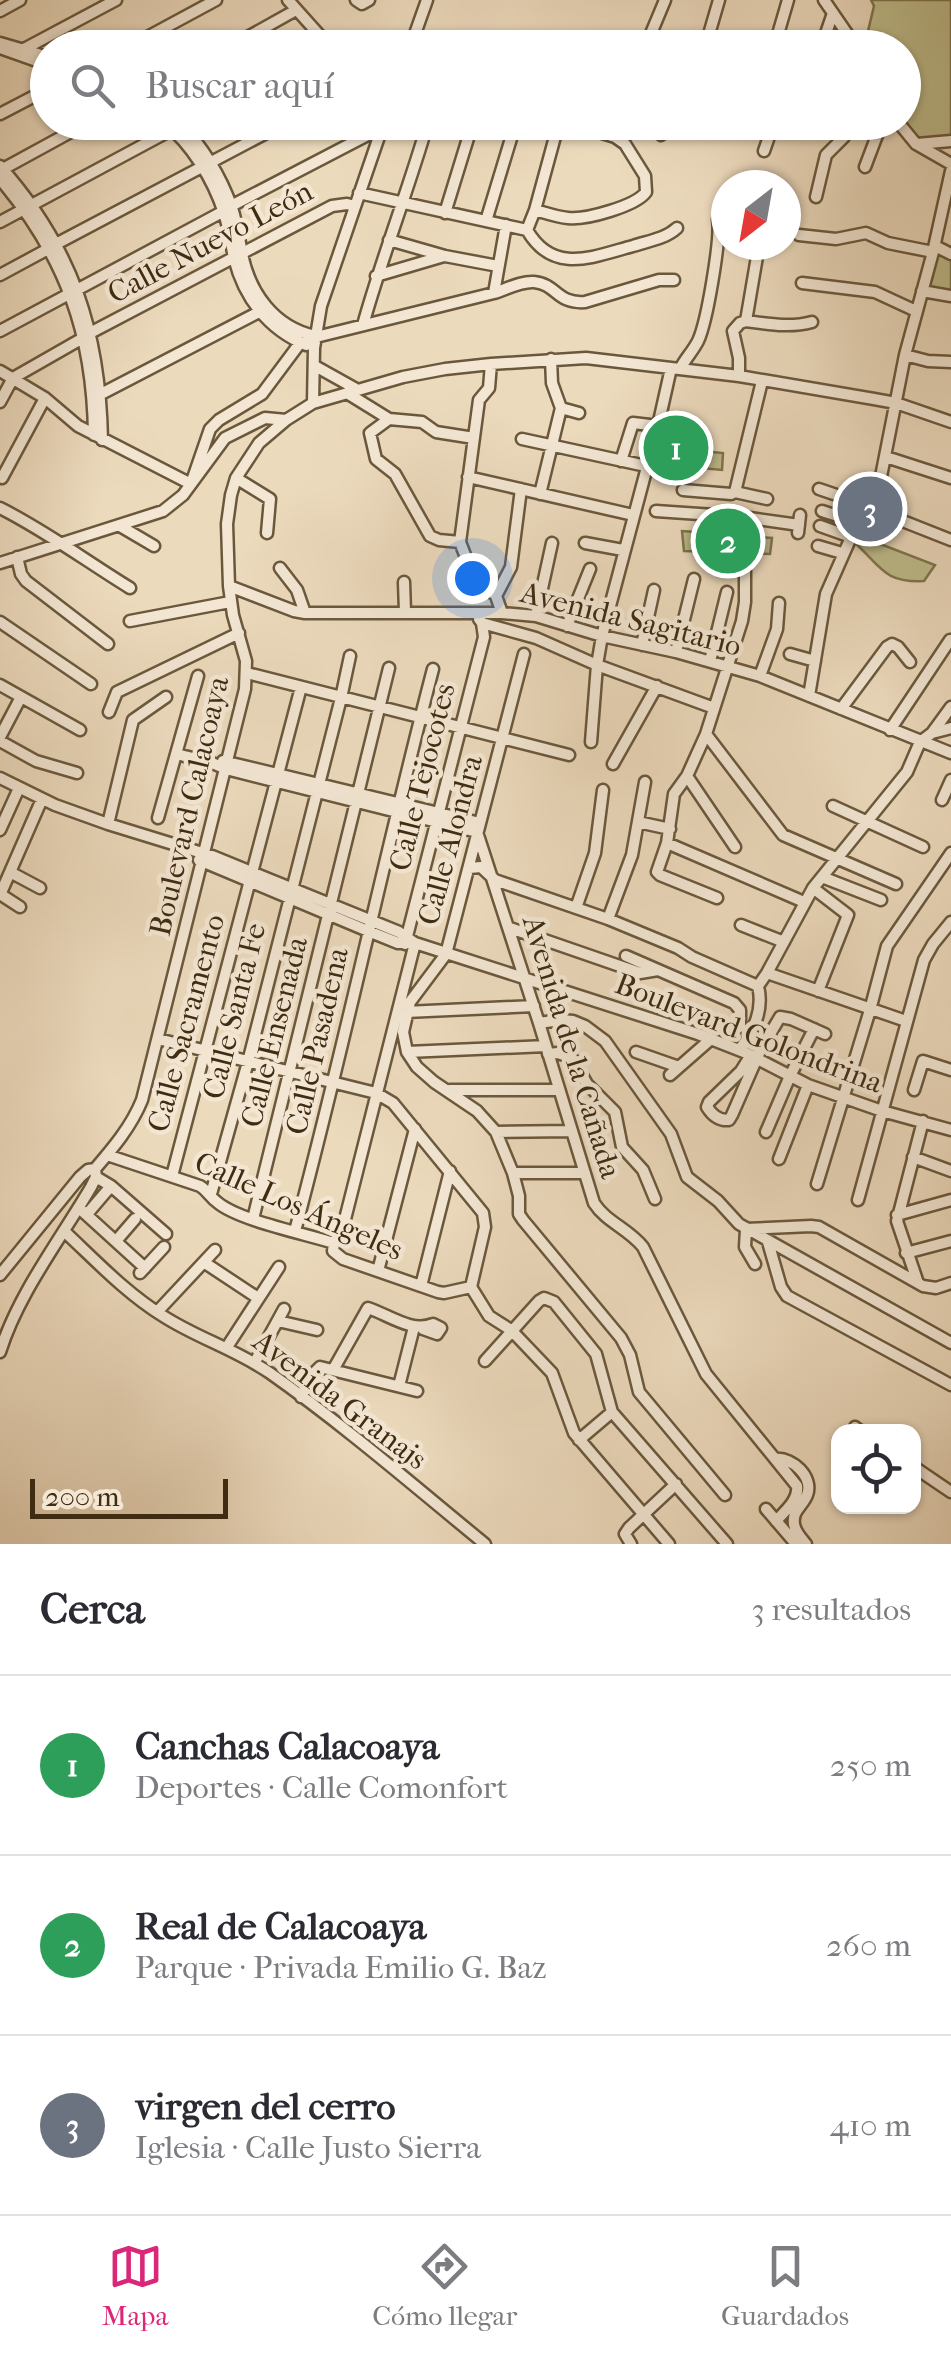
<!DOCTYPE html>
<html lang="es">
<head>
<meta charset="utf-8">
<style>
  :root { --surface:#fff; --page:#f2f2f3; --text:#2b2b33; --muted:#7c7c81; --line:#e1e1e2; --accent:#db2777 }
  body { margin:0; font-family:"IM FELL French Canon",serif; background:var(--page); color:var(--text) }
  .controls { position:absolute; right:30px; bottom:30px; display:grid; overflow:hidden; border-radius:20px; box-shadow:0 2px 8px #0004 }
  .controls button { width:90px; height:90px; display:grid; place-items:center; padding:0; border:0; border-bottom:2px solid var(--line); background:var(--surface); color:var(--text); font:50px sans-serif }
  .compass { position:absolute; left:711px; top:170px; width:90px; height:90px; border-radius:50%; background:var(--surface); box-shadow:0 2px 8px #0004; rotate:211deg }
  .scale { position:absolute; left:30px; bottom:25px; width:198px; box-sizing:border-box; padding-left:10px; border:5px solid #402c11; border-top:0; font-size:28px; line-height:35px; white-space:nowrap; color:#402c11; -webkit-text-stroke:8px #f3e7d4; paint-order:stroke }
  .you { position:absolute; left:472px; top:578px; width:35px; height:35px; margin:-25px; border:8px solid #fff; border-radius:50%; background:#1a73e8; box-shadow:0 0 0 15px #1a73e833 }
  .badge { display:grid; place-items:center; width:65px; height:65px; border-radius:50%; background:var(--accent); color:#fff; font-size:32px; font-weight:700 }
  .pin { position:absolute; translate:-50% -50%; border:5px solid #fff; box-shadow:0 2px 10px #0006 }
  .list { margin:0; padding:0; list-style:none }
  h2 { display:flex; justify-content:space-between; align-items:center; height:130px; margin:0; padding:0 40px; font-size:42px }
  h2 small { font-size:32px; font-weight:400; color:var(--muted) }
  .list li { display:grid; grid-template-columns:65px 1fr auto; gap:30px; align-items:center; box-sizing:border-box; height:180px; padding:0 40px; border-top:2px solid var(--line) }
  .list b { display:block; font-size:38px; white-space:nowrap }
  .list p { margin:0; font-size:32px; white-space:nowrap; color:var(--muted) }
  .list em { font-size:32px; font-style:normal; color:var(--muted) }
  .icon { flex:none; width:55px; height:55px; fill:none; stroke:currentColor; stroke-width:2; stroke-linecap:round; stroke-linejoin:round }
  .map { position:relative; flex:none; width:951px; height:1544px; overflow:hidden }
  .search { position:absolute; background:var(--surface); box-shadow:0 2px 8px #0004; left:30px; right:30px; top:30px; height:110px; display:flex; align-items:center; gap:25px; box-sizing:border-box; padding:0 35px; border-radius:55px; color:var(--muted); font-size:38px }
  .sheet { height:670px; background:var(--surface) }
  nav { display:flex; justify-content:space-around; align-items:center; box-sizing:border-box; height:140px; border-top:2px solid var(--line); background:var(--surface); font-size:28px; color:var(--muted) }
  nav a { display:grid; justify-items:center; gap:5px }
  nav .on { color:var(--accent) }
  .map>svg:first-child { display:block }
</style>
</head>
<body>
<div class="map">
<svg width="951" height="1544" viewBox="0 0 951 1544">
  <rect width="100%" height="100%" fill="#ecdabd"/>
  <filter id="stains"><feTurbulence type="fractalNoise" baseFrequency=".002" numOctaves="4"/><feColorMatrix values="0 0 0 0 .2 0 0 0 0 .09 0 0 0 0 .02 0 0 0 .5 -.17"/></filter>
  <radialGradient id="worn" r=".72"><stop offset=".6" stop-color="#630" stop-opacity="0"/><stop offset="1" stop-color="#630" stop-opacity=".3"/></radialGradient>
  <!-- green -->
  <path fill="#bfbd8c" stroke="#80744e" stroke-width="2.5" d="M871,0H951V140L916,143L904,122V48H864L874,6Z
    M935,248L951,257V293L924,288Z
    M662,438L693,441V450L723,453L722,470L691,467V458L660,456Z
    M682,531L772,538L770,554L684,551Z
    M857,535L935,565L924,581C883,583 881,566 854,542Z"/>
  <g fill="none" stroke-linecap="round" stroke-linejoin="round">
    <!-- minor casing -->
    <g stroke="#6b583c" stroke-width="15">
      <path id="minor" d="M288,0L331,48
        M356,0L362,4L369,0
        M824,0L857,48
        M0,11L20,0
        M0,43L48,57
        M0,48L48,65
        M127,48L216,0
        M228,48L296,10
        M410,48L427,0
        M645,48L665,0
        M705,48L719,0
        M774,48L788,0
        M821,48L833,13
        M24,49L116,0
        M0,114L48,89
        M164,122C192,145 213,179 224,213C229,228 231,243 234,258C244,298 268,329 306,345
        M179,122C202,146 221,177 232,208C237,223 239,238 242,254C250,293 274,327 315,336
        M898,122L916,144L951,164
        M661,135L666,122
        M917,144L951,141
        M764,151L774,122
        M0,166C73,248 100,332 102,440
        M865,167L882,122
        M3,169L89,122
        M0,179C65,256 93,334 94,435
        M359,193L527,230
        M816,197L826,155L844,137L850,122
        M231,206L381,128
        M535,210C546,213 557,217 568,218C586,220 636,206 646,192L645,176L625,144L615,137L567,122
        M445,213L473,122
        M486,221L516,122
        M0,222L173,129
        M527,230C553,275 592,257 633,246C648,241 665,239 677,228
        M527,230L535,210L559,122
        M799,235L836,239L866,233L888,243L933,252
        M389,240L445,256L498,266
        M56,244L287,122
        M935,246L951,254
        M0,275L50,248
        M376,276L444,256
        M802,283L875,292L916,311
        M922,291L951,296
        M494,293L506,225
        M746,321L759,245
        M746,321C769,324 790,328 812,322
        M363,325C382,257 408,191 428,122
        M0,331L224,211
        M90,333L332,206L347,204L355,206
        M905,355L928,361L951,362
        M491,364L489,388L479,400L460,542L472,573L496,596L502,613
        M315,366L358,390
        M680,369C685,359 693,351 698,341C707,322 721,239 718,220
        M0,371L45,398L78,426L191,484
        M739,376V358L733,331L740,323L746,321
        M347,393L389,419L422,422L436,432L474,438
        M101,394L259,312
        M0,402L13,378L83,338
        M313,403L314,348L321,306L384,122
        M561,408L579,413
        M389,419L370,433L376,459L395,474L430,536L439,540L460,542
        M522,439L646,466
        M886,457L951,478
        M621,461L633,423L658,426
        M468,477L633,515
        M2,478L45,398
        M236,478L270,499L267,533
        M191,484L210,429L219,420L262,394L300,343L316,337L494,293C507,289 521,281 534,282C557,284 556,304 585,302L659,280H674
        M819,489L866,505
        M683,490L731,494L735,492L767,499
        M735,492L762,381
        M540,494L561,408L552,383L551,359
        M0,508C46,531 86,561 130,588
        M656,511L743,517L799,525
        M822,511L856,522
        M885,514L951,540
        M120,526L154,546
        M820,526L851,537
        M856,526L867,521L874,512L905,355L933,252L951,171
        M798,533L800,515
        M585,543L623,550
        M818,546L842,553
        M17,557L21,574L26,581L108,644
        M0,563L163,511L183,495L225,438L265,418L286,420
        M280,568L297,590L305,613
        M404,582L405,612
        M229,586L294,611L305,613H502L536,616L602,636L676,652L760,676L951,753
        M496,596L511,567L521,489
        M536,616L552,543
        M479,619L482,623L536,638L597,665L714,708
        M130,621L230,602
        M0,622L91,684
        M567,626L590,569
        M642,645L654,590
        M676,652L694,579
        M524,654L446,954L410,1002L403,1032L407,1052L417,1067L434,1082L477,1111L496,1132L513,1173L519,1196V1214L523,1220L621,1338L630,1355L639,1392L725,1495
        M790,654L815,661
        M710,661L727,592
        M247,673L569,755
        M760,676L777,629L779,603
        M0,685L80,730
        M809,696L826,594L856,526L862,508L874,503
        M841,709L887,647L892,644L898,647L910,662
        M109,712L117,692L239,633
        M890,730L950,640
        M932,733L951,728
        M706,734L783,835L896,884
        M0,737L21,697
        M0,741L36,761L77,773
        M591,742L597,665L602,636L658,426L671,368
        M176,754L210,762L226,769L477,832L539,1023L594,1203C606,1222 629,1229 643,1247L706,1374L797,1486C799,1500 785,1511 776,1521
        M223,761L480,823
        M613,764L657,686
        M687,776L735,847
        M0,778L55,805L108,824L212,856L399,932L415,943L698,1034L744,1052L808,1085L882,1111L951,1130
        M942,800L951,780
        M833,806L923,847
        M158,818L198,676
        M638,822L670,829
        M108,824L133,720L166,697
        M0,830L19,788
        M667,843L804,902
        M199,860L368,931L398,943H410
        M469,868L481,867L495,880L608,919L678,948L692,957L758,986
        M10,872L40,888
        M822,877L881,900
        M813,888L848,915L818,991
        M0,894L20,907
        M0,895L42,799
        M717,898L660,875L657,872L667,843L674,794L687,776L706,734L742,621L745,602V571
        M576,908L595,853L603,790
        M608,919L632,855L645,782
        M741,925L784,942
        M510,928L640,973L658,970
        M405,944L484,637L482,623
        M626,956L734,1003L740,1010V1027
        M767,973L906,1021
        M406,1012L534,1006
        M539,1023L560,1020L573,1021L585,1026L605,1041L671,1134L687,1177L718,1201L739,1224L951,1343
        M158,1039L376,1093L393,1103L483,1213L485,1227L471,1287
        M740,1049C754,1031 764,1010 758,986L767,973L813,888L907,772L920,742L932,733L951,707
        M407,1052L546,1046
        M636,1052L679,1067
        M548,1054L558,1053L572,1058L587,1084L615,1112L622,1147L643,1170L655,1199
        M751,1055L741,1071L709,1102L707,1107C712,1115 719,1121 729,1120L732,1115L760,1051L780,1017L791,1019L825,1034
        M670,1075L711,1039
        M450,1090H559
        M914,1090L923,1061L951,1070
        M496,1132L572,1131
        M766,1132L790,1076L814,1029
        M107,1155L200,1186C208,1191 210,1197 217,1202C237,1220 306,1234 334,1243L333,1251L343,1259L438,1292L444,1293L471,1287
        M913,1157L951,1171
        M779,1159L808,1085
        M513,1173H585
        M172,1176L301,687
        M96,1177L111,1186L166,1234
        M817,1184L870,1010L887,946L951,853
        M211,1194L248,1062L341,698L350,656
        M858,1200L924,960L933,944L951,922
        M79,1208L145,1268
        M88,1213L111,1186
        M897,1215L951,1200
        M253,1219L389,668
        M295,1231C345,1045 384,856 433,669
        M65,1232C96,1261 126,1293 163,1316C197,1338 235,1349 270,1373C345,1426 414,1486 485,1544
        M116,1241L135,1219
        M768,1242L781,1287L787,1296L951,1385
        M334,1243L342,1231L415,943
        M906,1253L951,1241
        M205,1263L258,1298
        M755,1264L745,1247L746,1229L811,1226L819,1227L923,1286L936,1288L951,1283
        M378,1271L415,1129
        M140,1273L164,1247
        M0,1275L80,1177L88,1170L95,1169C113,1148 131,1127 142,1100L245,689L246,661L233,615L229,586L227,524L231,495L236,478L259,443L286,420L313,403L403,377L445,369L491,364L586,358L739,376L874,399L896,403L951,422
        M918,1283L897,1221L923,1121
        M421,1286L450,1171
        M471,1287L489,1316L511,1330L552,1373L574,1433L669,1544
        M157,1312L215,1250
        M278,1321L317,1330
        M227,1347L279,1267
        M0,1352C18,1294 60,1240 91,1187L96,1177L95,1169
        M485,1361L539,1301L544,1298L554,1302L596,1354L612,1412L727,1544
        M255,1362L284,1309
        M333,1370L368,1308C389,1315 412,1333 433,1324L441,1328L437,1334L423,1329
        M399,1386L414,1327
        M301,1397L312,1375L320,1367L417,1391
        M855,1427L862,1432
        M579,1440L612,1412
        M776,1459C792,1457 814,1477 807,1495C803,1506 792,1510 794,1524C795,1532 801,1538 806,1544
        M914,1467L951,1492
        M766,1509L796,1544
        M631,1544L625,1534L629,1528L676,1484"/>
    </g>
    <!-- minor -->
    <use href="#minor" stroke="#f3e7d4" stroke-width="10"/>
  </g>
  <g text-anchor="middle" stroke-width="9" stroke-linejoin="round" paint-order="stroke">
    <!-- street labels -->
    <g font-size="30" fill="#402c11" stroke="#f3e7d4">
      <text transform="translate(210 242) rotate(-28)" y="10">Calle Nuevo León</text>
      <text transform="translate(631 619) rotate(14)" y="10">Avenida Sagitario</text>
      <text transform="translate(422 777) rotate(-76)" y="10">Calle Tejocotes</text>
      <text transform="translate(189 806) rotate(-77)" y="10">Boulevard Calacoaya</text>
      <text transform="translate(450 840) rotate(-75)" y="10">Calle Alondra</text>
      <text transform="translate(234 1011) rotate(-76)" y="10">Calle Santa Fe</text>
      <text transform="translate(186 1023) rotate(-75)" y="10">Calle Sacramento</text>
      <text transform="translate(274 1032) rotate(-76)" y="10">Calle Ensenada</text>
      <text transform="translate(749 1033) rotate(21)" y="10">Boulevard Golondrina</text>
      <text transform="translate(317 1041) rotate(-77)" y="10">Calle Pasadena</text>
      <text transform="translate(572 1047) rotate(73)" y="10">Avenida de la Cañada</text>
      <text transform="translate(299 1206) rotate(24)" y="10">Calle Los Ángeles</text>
      <text transform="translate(340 1400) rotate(37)" y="10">Avenida Granajs</text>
    </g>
  </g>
  <rect width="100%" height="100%" filter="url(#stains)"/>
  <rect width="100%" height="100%" fill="url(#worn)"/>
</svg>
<div class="controls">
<button><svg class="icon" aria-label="locate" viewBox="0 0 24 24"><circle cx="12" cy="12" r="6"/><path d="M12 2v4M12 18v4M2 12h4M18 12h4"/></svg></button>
</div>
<svg class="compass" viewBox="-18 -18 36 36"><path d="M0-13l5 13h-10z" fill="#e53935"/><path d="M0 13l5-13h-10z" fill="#7c7c81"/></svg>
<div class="scale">200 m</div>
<div class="you"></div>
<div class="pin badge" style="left:676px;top:448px;background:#2e9e5b">1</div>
<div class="pin badge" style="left:728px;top:541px;background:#2e9e5b">2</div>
<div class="pin badge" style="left:870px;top:509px;background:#6b7280">3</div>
<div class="search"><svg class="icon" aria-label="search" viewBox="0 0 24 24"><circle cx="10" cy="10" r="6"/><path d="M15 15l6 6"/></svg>Buscar aquí</div>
</div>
<section class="sheet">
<h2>Cerca<small>3 resultados</small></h2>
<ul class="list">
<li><span class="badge" style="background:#2e9e5b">1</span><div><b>Canchas Calacoaya</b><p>Deportes · Calle Comonfort</p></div><em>250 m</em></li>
<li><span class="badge" style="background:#2e9e5b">2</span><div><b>Real de Calacoaya</b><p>Parque · Privada Emilio G. Baz</p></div><em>260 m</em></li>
<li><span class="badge" style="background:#6b7280">3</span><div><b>virgen del cerro</b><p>Iglesia · Calle Justo Sierra</p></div><em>410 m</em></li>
</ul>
</section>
<nav>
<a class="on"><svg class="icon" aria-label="map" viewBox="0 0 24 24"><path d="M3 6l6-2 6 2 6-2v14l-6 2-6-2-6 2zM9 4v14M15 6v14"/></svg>Mapa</a>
<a><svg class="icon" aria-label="directions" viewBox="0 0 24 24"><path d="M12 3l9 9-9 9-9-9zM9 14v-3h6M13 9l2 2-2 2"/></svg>Cómo llegar</a>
<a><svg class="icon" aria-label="saved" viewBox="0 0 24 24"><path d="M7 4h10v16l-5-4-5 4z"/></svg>Guardados</a>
</nav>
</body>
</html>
